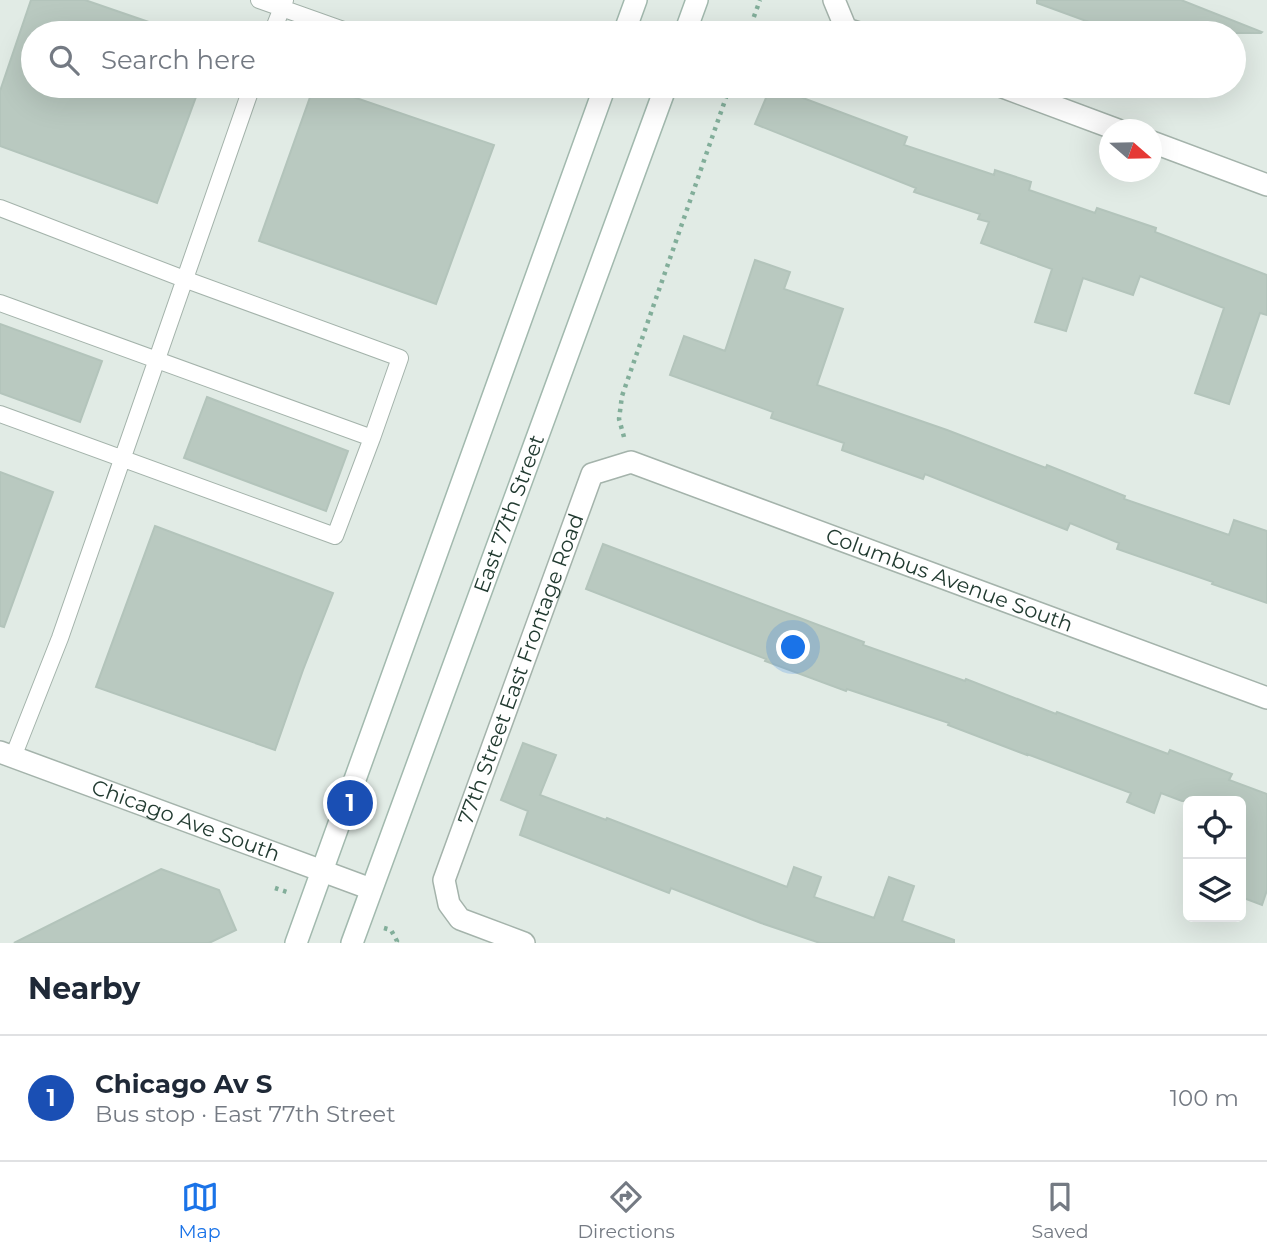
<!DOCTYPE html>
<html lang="en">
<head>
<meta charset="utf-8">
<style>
  :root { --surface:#fff; --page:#f2f2f3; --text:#1f2937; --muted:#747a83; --line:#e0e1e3; --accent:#1a73e8 }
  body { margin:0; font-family:Montserrat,sans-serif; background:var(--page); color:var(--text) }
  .controls { position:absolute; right:21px; bottom:21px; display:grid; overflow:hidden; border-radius:10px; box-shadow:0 7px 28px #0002 }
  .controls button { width:63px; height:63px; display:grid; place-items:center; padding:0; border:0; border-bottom:2px solid var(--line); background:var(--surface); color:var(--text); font:35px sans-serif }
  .compass { position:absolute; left:1099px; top:119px; width:63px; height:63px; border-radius:50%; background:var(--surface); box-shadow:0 7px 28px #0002; rotate:110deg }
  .you { position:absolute; left:794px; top:648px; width:24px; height:24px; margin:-18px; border:5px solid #fff; border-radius:50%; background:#1a73e8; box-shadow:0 0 0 10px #1a73e833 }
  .badge { display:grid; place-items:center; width:46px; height:46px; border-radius:50%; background:var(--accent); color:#fff; font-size:23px; font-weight:700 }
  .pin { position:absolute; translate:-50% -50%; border:4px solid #fff; box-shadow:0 2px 7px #0006 }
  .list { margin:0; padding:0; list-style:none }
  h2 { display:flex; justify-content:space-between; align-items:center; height:91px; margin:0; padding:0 28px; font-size:30px }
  h2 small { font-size:23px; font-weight:400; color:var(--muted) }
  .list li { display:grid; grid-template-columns:46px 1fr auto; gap:21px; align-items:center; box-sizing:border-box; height:126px; padding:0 28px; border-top:2px solid var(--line) }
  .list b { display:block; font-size:26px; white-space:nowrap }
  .list p { margin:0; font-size:23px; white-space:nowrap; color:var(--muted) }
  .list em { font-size:23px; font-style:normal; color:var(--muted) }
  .icon { flex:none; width:38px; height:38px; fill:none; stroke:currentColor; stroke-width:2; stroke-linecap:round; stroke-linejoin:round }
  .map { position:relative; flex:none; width:1267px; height:943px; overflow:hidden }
  .search { position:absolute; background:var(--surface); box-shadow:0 7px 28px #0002; left:21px; right:21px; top:21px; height:77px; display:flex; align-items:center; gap:18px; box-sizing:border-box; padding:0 24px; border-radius:38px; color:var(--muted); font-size:26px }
  .sheet { height:217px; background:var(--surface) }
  nav { display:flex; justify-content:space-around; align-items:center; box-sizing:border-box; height:98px; border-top:2px solid var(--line); background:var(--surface); font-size:19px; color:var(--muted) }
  nav a { display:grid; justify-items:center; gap:4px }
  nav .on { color:var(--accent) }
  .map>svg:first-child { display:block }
</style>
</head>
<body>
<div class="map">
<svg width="1267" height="943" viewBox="0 0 1267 943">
  <rect width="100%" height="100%" fill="#e1ebe5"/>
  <!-- building -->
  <path fill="#b9c9c0" stroke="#b3c4bb" stroke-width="2" d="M31,0H85L169,29L168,33H33V86H200L157,203L0,146V91Z
    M1037,0H1181L1262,32L1261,33H1119L1037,3Z
    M314,86H321L494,145L436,304L259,241Z
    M771,86L907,137L904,145L994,175L995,170L1031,182L1029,190L1095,213L1097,208L1156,228L1155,232L1267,275V315L1260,313L1229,404L1195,393L1224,308L1140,276L1133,295L1083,278L1066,331L1035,322L1052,269L981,243L989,222L978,219L980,214L914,192L916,188L755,124Z
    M755,260L790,272L784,289L843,309L817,385L947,430L1046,468L1047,465L1125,496L1124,499L1229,535L1234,520L1267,531V603L1212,584L1213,582L1117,549L1119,543L1070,523L1067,530L925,474L923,479L842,450L844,443L771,418L773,412L670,375L684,336L725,351Z
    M0,324L102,361L80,422L0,393Z
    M207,397L348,451L326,511L184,458Z
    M0,472L53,492L4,627L0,626Z
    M155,526L333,593L303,670L275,750L96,687Z
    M603,544L864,642L863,645L965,681L966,679L1056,714L1057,712L1168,754L1170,750L1232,774L1229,780L1267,794V890L1262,905L1241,897V801H1182L1161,793L1154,813L1127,802L1131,793L1027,754V755L948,725L949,723L847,689L846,691L765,661L766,659L586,589Z
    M523,743L556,755L540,795L606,820L607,818L787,887L794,867L821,877L814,897L874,918L889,877L914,886L902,921L954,940V943H820L761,923L671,888L669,893L520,835L528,811L501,800Z
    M161,869L219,890L236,930L209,943H14Z"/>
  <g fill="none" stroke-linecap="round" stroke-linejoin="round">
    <!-- lane casing -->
    <g stroke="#a4b3ab" stroke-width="18">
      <path id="lane" d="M259,0L352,33
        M272,33L285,0
        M0,208L184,279L400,358L372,438L0,303
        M0,414L335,536L372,438
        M13,757L60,638L252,86"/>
    </g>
    <!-- street casing -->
    <g stroke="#a4b3ab" stroke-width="24">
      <g id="street">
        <path d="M834,0L846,29L859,33"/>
        <path d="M1000,86L1118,130"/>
        <path d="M1152,142L1267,185"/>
        <path id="s1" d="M0,752L371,889"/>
        <path id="s2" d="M524,943L460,919L449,904L444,880L592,474L631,462L1267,698"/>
      </g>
    </g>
    <!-- secondary casing -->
    <g stroke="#a2b9ae" stroke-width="24">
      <g id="secondary">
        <path d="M624,33L636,0"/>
        <path d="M685,33L697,0"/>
        <path d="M296,943L605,86"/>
        <path id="s3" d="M352,943L666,86"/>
      </g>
    </g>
    <!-- path -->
    <path stroke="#82ae9a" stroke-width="4.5" stroke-dasharray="3.5 5" stroke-linecap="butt" d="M748,33L760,0
      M624,437L619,419L622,396L730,86
      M275,888L287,892
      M384,928L391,930L397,941L396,943"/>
    <!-- lane -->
    <use href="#lane" stroke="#fff" stroke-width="16"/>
    <!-- street -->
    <use href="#street" stroke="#fff" stroke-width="21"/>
    <!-- secondary -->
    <use href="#secondary" stroke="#fff" stroke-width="21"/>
  </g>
  <g text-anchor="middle" stroke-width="5" stroke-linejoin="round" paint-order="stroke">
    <!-- street labels -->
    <g font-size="21" fill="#223b31" stroke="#f1f8f3">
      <text dy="7" stroke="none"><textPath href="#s3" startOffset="457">East 77th Street</textPath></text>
      <text dy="7" stroke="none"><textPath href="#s2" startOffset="924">Columbus Avenue South</textPath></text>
      <text dy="7" stroke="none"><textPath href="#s2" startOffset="336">77th Street East Frontage Road</textPath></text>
      <text dy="7" stroke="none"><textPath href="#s1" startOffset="198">Chicago Ave South</textPath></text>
    </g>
  </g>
</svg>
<div class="controls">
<button><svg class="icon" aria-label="locate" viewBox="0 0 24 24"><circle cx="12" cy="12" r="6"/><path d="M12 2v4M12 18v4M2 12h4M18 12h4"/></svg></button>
<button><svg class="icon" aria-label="layers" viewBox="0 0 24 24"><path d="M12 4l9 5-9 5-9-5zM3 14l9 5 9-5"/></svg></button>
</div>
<svg class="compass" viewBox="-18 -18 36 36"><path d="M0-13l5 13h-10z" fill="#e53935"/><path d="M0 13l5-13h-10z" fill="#747a83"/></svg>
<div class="you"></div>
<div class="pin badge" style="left:350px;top:803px;background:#1a4fb4">1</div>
<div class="search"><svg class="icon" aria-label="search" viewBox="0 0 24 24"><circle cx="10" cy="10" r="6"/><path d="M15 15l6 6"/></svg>Search here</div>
</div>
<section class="sheet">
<h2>Nearby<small></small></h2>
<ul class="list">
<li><span class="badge" style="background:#1a4fb4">1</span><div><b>Chicago Av S</b><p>Bus stop · East 77th Street</p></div><em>100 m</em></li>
</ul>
</section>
<nav>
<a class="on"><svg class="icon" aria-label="map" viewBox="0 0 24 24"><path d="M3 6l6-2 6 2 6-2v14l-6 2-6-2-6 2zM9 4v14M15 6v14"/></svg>Map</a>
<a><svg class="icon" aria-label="directions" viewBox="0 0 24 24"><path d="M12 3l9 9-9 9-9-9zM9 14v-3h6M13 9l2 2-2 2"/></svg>Directions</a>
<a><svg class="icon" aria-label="saved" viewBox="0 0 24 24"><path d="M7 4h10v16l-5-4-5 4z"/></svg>Saved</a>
</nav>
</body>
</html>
